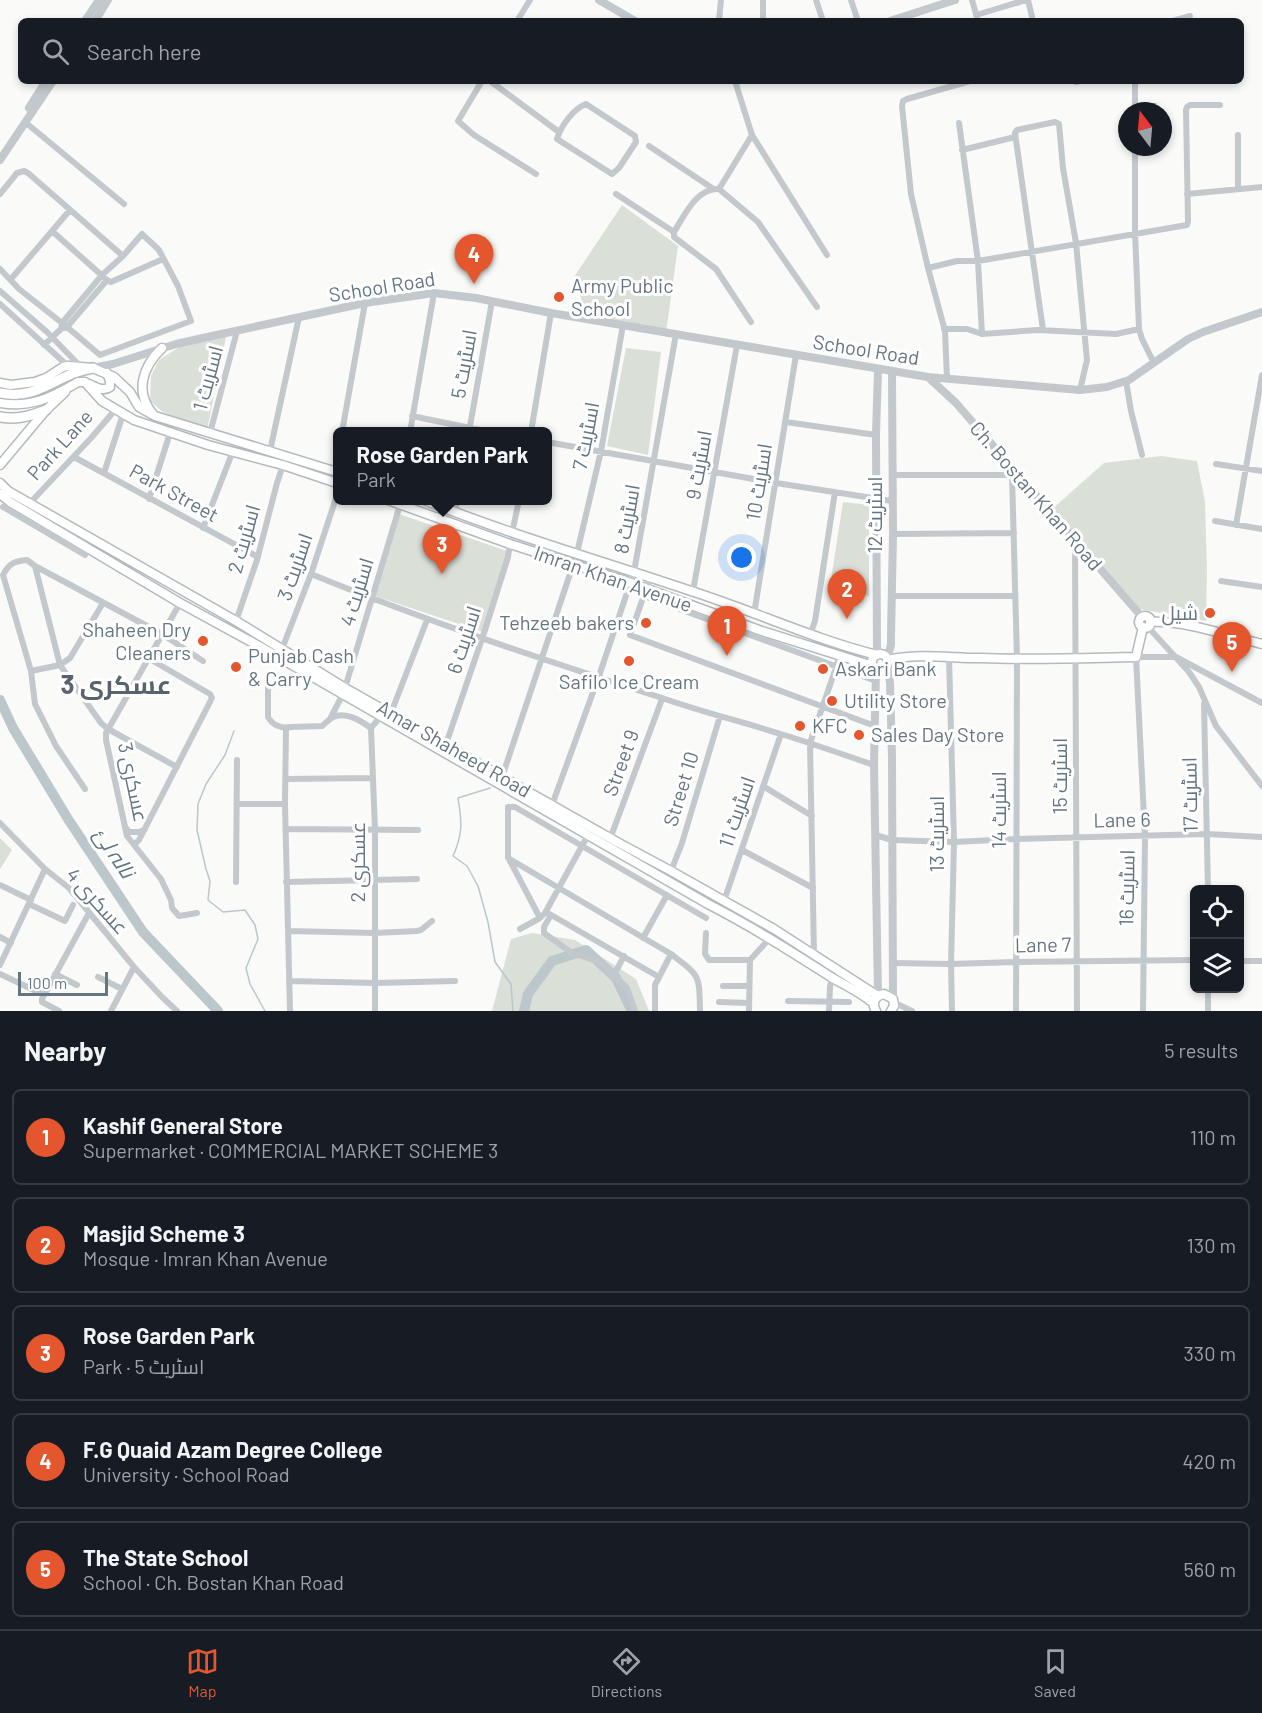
<!DOCTYPE html>
<html lang="en">
<head>
<meta charset="utf-8">
<style>
  :root { --surface:#171b24; --page:#20242c; --text:#f1f3f6; --muted:#9ea1a6; --line:#363941; --accent:#e4572e }
  body { margin:0; font-family:Barlow,Cairo,sans-serif; background:var(--page); color:var(--text) }
  .controls { position:absolute; right:18px; bottom:18px; display:grid; overflow:hidden; border-radius:9px; box-shadow:0 3px 9px #0003 }
  .controls button { width:54px; height:54px; display:grid; place-items:center; padding:0; border:0; border-bottom:2px solid var(--line); background:var(--surface); color:var(--text); font:30px sans-serif }
  .compass { position:absolute; left:1118px; top:102px; width:54px; height:54px; border-radius:50%; background:var(--surface); box-shadow:0 3px 9px #0003; rotate:344deg }
  .scale { position:absolute; left:18px; bottom:15px; width:90px; box-sizing:border-box; padding-left:6px; border:3px solid #657683; border-top:0; font-size:16px; line-height:21px; white-space:nowrap; color:#657683; -webkit-text-stroke:4px #fff; paint-order:stroke }
  .you { position:absolute; left:742px; top:558px; width:21px; height:21px; margin:-15px; border:4px solid #fff; border-radius:50%; background:#1a73e8; box-shadow:0 0 0 9px #1a73e833 }
  .badge { display:grid; place-items:center; width:39px; height:39px; border-radius:50%; background:var(--accent); color:#fff; font-size:20px; font-weight:700 }
  .pin { position:absolute; translate:-50% -50px; filter:drop-shadow(0 2px 3px #0008) }
  .pin::after { content:''; position:absolute; top:32px; width:21px; height:18px; background:inherit; clip-path:polygon(0 0,100% 0,50% 100%) }
  .popup { position:absolute; left:333px; top:427px; width:219px; height:78px; box-sizing:border-box; display:grid; place-content:center; border-radius:9px; background:var(--surface); filter:drop-shadow(0 2px 4px #0005); font-size:20px; white-space:nowrap; color:var(--muted) }
  .popup b { font-size:22px; color:var(--text) }
  .popup::after { content:''; position:absolute; left:50%; top:100%; margin-left:-12px; border:12px solid transparent; border-top-color:var(--surface) }
  .list { margin:0; padding:0; list-style:none }
  h2 { display:flex; justify-content:space-between; align-items:center; height:78px; margin:0; padding:0 24px; font-size:26px }
  h2 small { font-size:20px; font-weight:400; color:var(--muted) }
  .list li { display:grid; grid-template-columns:39px 1fr auto; gap:18px; align-items:center; box-sizing:border-box; height:96px; margin:0 12px 12px; padding:0 12px; border:2px solid var(--line); border-radius:9px }
  .list b { display:block; font-size:22px; white-space:nowrap }
  .list p { margin:0; font-size:20px; white-space:nowrap; color:var(--muted) }
  .list em { font-size:20px; font-style:normal; color:var(--muted) }
  .icon { flex:none; width:33px; height:33px; fill:none; stroke:currentColor; stroke-width:2; stroke-linecap:round; stroke-linejoin:round }
  .map { position:relative; flex:none; width:1262px; height:1011px; overflow:hidden }
  .search { position:absolute; background:var(--surface); box-shadow:0 3px 9px #0003; left:18px; right:18px; top:18px; height:66px; display:flex; align-items:center; gap:15px; box-sizing:border-box; padding:0 21px; border-radius:9px; color:var(--muted); font-size:22px }
  .sheet { height:618px; background:var(--surface) }
  nav { display:flex; justify-content:space-around; align-items:center; box-sizing:border-box; height:84px; border-top:2px solid var(--line); background:var(--surface); font-size:16px; color:var(--muted) }
  nav a { display:grid; justify-items:center; gap:3px }
  nav .on { color:var(--accent) }
  .map>svg:first-child { display:block }
</style>
</head>
<body>
<div class="map">
<svg width="1262" height="1011" viewBox="0 0 1262 1011">
  <rect width="100%" height="100%" fill="#fafaf8"/>
  <!-- green -->
  <path fill="#dadfd7" d="M622,205L678,246L666,333L588,319L574,277Z
    M226,337L207,430L163,412L150,401L151,376L159,360L187,342Z
    M626,348L661,352L648,455L607,446Z
    M1161,456L1197,461L1205,502L1207,570L1206,621L1139,609L1050,511L1104,463Z
    M843,502L869,505V596L830,586Z
    M399,514L510,552L483,632L375,596Z
    M0,838L12,850L0,869Z
    M532,933L575,940L636,979L649,1011H492L511,939Z"/>
  <g fill="none" stroke-linecap="round" stroke-linejoin="round">
    <!-- stream -->
    <path stroke="#bbc7cb" stroke-width="1.5" d="M234,731L225,755L206,784L198,804L197,830L206,869L210,881L208,900L223,912L245,910L255,925L258,939L246,968L250,984L265,1011
      M490,788L458,798C462,822 463,834 453,856L467,866L478,886L488,922L495,962L511,984L513,1011"/>
    <!-- river -->
    <path stroke="#bbc7cb" stroke-width="10" d="M0,700L13,728L68,819L143,932L218,1011
      M524,1011L528,994L552,961L586,950L616,978L632,1011"/>
    <!-- secondary casing -->
    <g stroke="#b3babf" stroke-width="11">
      <path id="secondary" d="M0,383L11,385L35,382L46,378L63,367L68,366L93,368L114,377L130,392L139,407L155,416L337,472
        M89,384C96,387 103,392 110,387V381L107,373
        M0,403C31,408 51,398 78,382H85L102,401L134,420L208,445L283,465L337,483
        M153,414C134,392 143,366 162,348
        M0,465L46,410L65,392
        M0,483L8,491L236,621L345,688L617,842L671,871L774,929L878,996
        M0,494L10,502L180,603L259,646L708,904C751,926 790,951 831,977C846,986 861,992 874,1004
        M388,500L510,544L631,583L759,630L873,666
        M424,500C511,535 602,561 691,591C754,611 813,639 877,655
        M1139 622a6 6 0 1 1 12 0a6 6 0 1 1-12 0Z
        M1150,622C1184,620 1229,636 1262,644
        M872 662a8 8 0 1 1 16 0a8 8 0 1 1-16 0Z
        M888,660C917,653 950,658 980,658C1032,660 1084,658 1136,657L1143,627
        M876,1011C871,1003 875,996 884,994L893,999L894,1006L891,1011"/>
    </g>
    <!-- primary casing -->
    <g stroke="#b5babe" stroke-width="12">
      <path id="primary" d="M0,393C40,401 57,373 93,368
        M0,417C17,420 30,416 46,410"/>
    </g>
    <!-- minor -->
    <path stroke="#c3c8cc" stroke-width="6" d="M816,0L823,21
      M851,0L858,21
      M972,0L978,21
      M1028,0L1033,21
      M976,15L1026,0
      M517,21L530,0
      M719,21L721,0
      M763,21V0
      M1173,21L1190,16
      M482,81L458,121L474,135L536,174
      M490,81L559,132
      M735,81L752,135L827,255
      M1135,81V111
      M1076,82L1080,81
      M586,104L635,136L636,142L619,168L612,174L557,139C561,126 573,109 586,104Z
      M25,122L124,204
      M959,123L978,261L982,334
      M649,146L712,188
      M1135,147V232L1139,329L1142,339L1154,363
      M962,150L1015,137
      M719,189L752,135
      M1238,189V135
      M0,194L17,173L24,171L28,173L123,256
      M616,194L674,232V237L716,269L751,322
      M1187,194L1262,187
      M52,231L107,280L111,282L163,259
      M674,232C684,216 697,187 719,189L758,222L817,307
      M928,268L957,261H978L1187,225L1188,222L1186,110L1187,107L1190,105H1220
      M0,269L19,289L62,323L67,327L100,355L191,321L178,286L159,250L142,234L123,256L102,275L62,323L61,329
      M11,279L70,210
      M0,291L47,332L80,366
      M0,304L68,366
      M944,329H967L982,334L1038,330L1116,334L1139,329
      M1043,330L1015,133L1017,130L1055,122L1059,124L1063,168L1076,243L1087,360L1080,390
      M44,345L61,329L67,327L107,280
      M947,379L945,331L928,268L911,194L902,106L903,101L907,99L970,81
      M1126,381L1131,411L1142,455
      M412,416L490,432
      M786,422L876,435
      M342,432L365,303
      M410,432L434,293
      M469,432L492,301
      M531,432L551,313
      M210,433L237,331
      M547,442L776,483L892,501
      M270,451L299,317
      M74,457L258,557
      M1216,464L1262,471
      M1010,466L1012,475L1017,658L1016,1011
      M335,471L337,460
      M104,473L123,414
      M892,475H1012
      M149,499L170,433
      M30,503L92,437L115,410
      M3,507L85,555
      M455,513L457,500
      M1215,521L1262,529
      M1236,525L1262,375
      M203,528L233,451
      M512,533L519,500
      M893,534L1014,533
      M1075,540L1077,1011
      M577,553L601,451L623,325
      M35,566L60,665L101,723L108,729L177,767
      M311,574C426,621 544,660 662,698C702,712 743,722 784,735C814,744 844,755 874,765
      M650,578L630,635L875,726
      M1221,581L1262,587
      M693,591L737,345
      M644,596L876,681
      M891,596H1015
      M180,603L106,733V740L127,836L161,879L171,900L172,908L179,916L197,913
      M754,614L796,355
      M236,621L257,560L277,483L283,465
      M1148,627L1189,672L1199,687L1216,726L1262,786
      M810,635L815,621L835,492
      M282,649L311,574L337,495
      M949,657L954,842L951,964L952,1011
      M31,671L60,665L70,658L103,603
      M268,680V717C272,725 282,729 291,727L322,726C326,723 329,719 333,717C346,711 361,721 371,728
      M345,688L400,505
      M1204,704L1208,890
      M391,713L427,620
      M331,717L343,694
      M286,728L285,804L290,1011
      M446,744L485,630L508,557L510,544
      M502,777L573,565
      M286,779L373,778
      M763,786L812,816
      M85,789L56,746L35,704L31,671L3,575C9,563 15,561 27,560L35,566L162,634L203,661
      M237,804H285
      M552,805L599,676L634,572L676,334
      M0,823L45,869L69,888L134,967L111,1011
      M126,828L129,832H140L145,829
      M286,829L418,830
      M875,835L892,840L954,842L1015,839L1207,834L1262,837
      M610,839L662,699
      M134,845L139,840L212,698L210,694L148,658
      M742,850L813,888
      M509,859L540,918
      M671,871L682,843L720,716
      M236,882L237,760
      M286,882L417,879
      M0,885L31,900
      M724,901L781,734
      M29,904L65,921L73,905
      M546,912L659,977
      M551,915L544,927V933L572,953L597,961L603,965L627,988L635,1011
      M520,929L540,918L545,913L588,835
      M288,931L375,933L417,931L421,930L432,921
      M706,933L705,954L709,960H750
      M0,937L11,943
      M643,938L667,895
      M814,954L810,743L840,656
      M1240,961H1262
      M892,963L951,964L1016,962L1194,960
      M0,965L45,869
      M134,967L162,997L177,1011
      M0,974L44,995
      M55,974L77,985
      M614,975L624,956
      M98,977L122,989
      M289,981L376,983L455,981
      M723,986H749
      M788,1001L849,1002
      M719,1002L749,1003
      M893,1002L912,1011
      M59,1011L42,1002V999L89,913
      M375,1011V830L371,728L381,716
      M655,1011V985L671,954
      M700,1011C699,974 701,977 671,954L508,858V807H515L706,918
      M749,1011L750,960L770,938
      M829,1011L830,987L832,978
      M1143,1011L1145,837L1136,657H1176L1262,703
      M1208,1011V988"/>
    <!-- tertiary -->
    <path stroke="#c3c8cc" stroke-width="8" d="M599,0L635,21
      M85,21L99,0
      M95,21L108,0
      M890,21L955,0
      M29,108L46,81
      M0,160L53,81
      M93,368L113,364L176,344L212,336L365,303L434,293L476,298L551,313L928,377L1080,390L1107,387L1129,380L1188,339L1203,332L1262,312
      M928,377L956,403L1142,617
      M877,655L876,435L878,369
      M887,658L891,645V635L893,534L892,371
      M887,666L890,683L892,757L893,999
      M876,669L874,765L878,996"/>
    <!-- secondary -->
    <use href="#secondary" stroke="#fff" stroke-width="8"/>
    <!-- primary -->
    <use href="#primary" stroke="#fff" stroke-width="9"/>
  </g>
  <!-- markers -->
  <g fill="#e4572e" stroke="#fff" stroke-width="2">
    <circle cx="559" cy="297" r="6"/>
    <circle cx="1210" cy="613" r="6"/>
    <circle cx="646" cy="623" r="6"/>
    <circle cx="203" cy="641" r="6"/>
    <circle cx="629" cy="661" r="6"/>
    <circle cx="236" cy="667" r="6"/>
    <circle cx="823" cy="669" r="6"/>
    <circle cx="832" cy="701" r="6"/>
    <circle cx="800" cy="726" r="6"/>
    <circle cx="859" cy="735" r="6"/>
  </g>
  <g text-anchor="middle" stroke-width="6" stroke-linejoin="round" paint-order="stroke">
    <!-- poi labels -->
    <g font-size="20" fill="#657683" stroke="#fff" text-anchor="start">
      <text x="571" y="293">Army Public<tspan x="571" dy="23">School</tspan></text>
      <text x="1198" y="620" text-anchor="end">شیل</text>
      <text x="634" y="630" text-anchor="end">Tehzeeb bakers</text>
      <text x="191" y="637" text-anchor="end">Shaheen Dry<tspan x="191" dy="23">Cleaners</tspan></text>
      <text x="248" y="663">Punjab Cash<tspan x="248" dy="23">&amp; Carry</tspan></text>
      <text x="835" y="676">Askari Bank</text>
      <text x="629" y="689" text-anchor="middle">Safilo Ice Cream</text>
      <text x="844" y="708">Utility Store</text>
      <text x="812" y="733">KFC</text>
      <text x="871" y="742">Sales Day Store</text>
    </g>
    <!-- street labels -->
    <g font-size="20" fill="#657683" stroke="#fff">
      <text transform="translate(382 287) rotate(-9)" y="7">School Road</text>
      <text transform="translate(866 350) rotate(9)" y="7">School Road</text>
      <text transform="translate(464 364) rotate(-80)" y="7">اسٹریٹ 5</text>
      <text transform="translate(208 378) rotate(-75)" y="7">اسٹریٹ 1</text>
      <text transform="translate(586 436) rotate(-79)" y="7">اسٹریٹ 7</text>
      <text transform="translate(60 445) rotate(-48)" y="7">Park Lane</text>
      <text transform="translate(699 465) rotate(-80)" y="7">اسٹریٹ 9</text>
      <text transform="translate(759 482) rotate(-81)" y="7">اسٹریٹ 10</text>
      <text transform="translate(174 493) rotate(29)" y="7">Park Street</text>
      <text transform="translate(1036 496) rotate(49)" y="7">Ch. Bostan Khan Road</text>
      <text transform="translate(875 515) rotate(-90)" y="7">اسٹریٹ 12</text>
      <text transform="translate(627 519) rotate(-80)" y="7">اسٹریٹ 8</text>
      <text transform="translate(244 539) rotate(-74)" y="7">اسٹریٹ 2</text>
      <text transform="translate(295 567) rotate(-71)" y="7">اسٹریٹ 3</text>
      <text transform="translate(613 579) rotate(19)" y="7">Imran Khan Avenue</text>
      <text transform="translate(357 592) rotate(-73)" y="7">اسٹریٹ 4</text>
      <text transform="translate(464 640) rotate(-72)" y="7">اسٹریٹ 6</text>
      <text transform="translate(454 749) rotate(30)" y="7">Amar Shaheed Road</text>
      <text transform="translate(621 763) rotate(-70)" y="7">Street 9</text>
      <text transform="translate(1060 776) rotate(-90)" y="7">اسٹریٹ 15</text>
      <text transform="translate(133 782) rotate(78)" y="7">عسکری 3</text>
      <text transform="translate(681 789) rotate(-73)" y="7">Street 10</text>
      <text transform="translate(1190 795) rotate(-91)" y="7">اسٹریٹ 17</text>
      <text transform="translate(999 810) rotate(-90)" y="7">اسٹریٹ 14</text>
      <text transform="translate(737 812) rotate(-71)" y="7">اسٹریٹ 11</text>
      <text transform="translate(1122 820) rotate(-1)" y="7">Lane 6</text>
      <text transform="translate(937 834) rotate(-90)" y="7">اسٹریٹ 13</text>
      <text transform="translate(358 862) rotate(-90)" y="7">عسکری 2</text>
      <text transform="translate(1127 888) rotate(-89)" y="7">اسٹریٹ 16</text>
      <text transform="translate(97 901) rotate(48)" y="7">عسکری 4</text>
      <text transform="translate(1043 945) rotate(-1)" y="7">Lane 7</text>
    </g>
    <!-- water labels -->
    <g font-size="21" font-style="italic" fill="#60757c" stroke="#fff">
      <text transform="translate(114 853) rotate(56)" y="7">نالہ لئ</text>
    </g>
    <!-- district labels -->
    <g font-size="26" font-weight="bold" fill="#57646e" stroke="#fff">
      <text x="116" y="694">عسکری 3</text>
    </g>
  </g>
</svg>
<div class="controls">
<button><svg class="icon" aria-label="locate" viewBox="0 0 24 24"><circle cx="12" cy="12" r="6"/><path d="M12 2v4M12 18v4M2 12h4M18 12h4"/></svg></button>
<button><svg class="icon" aria-label="layers" viewBox="0 0 24 24"><path d="M12 4l9 5-9 5-9-5zM3 14l9 5 9-5"/></svg></button>
</div>
<svg class="compass" viewBox="-18 -18 36 36"><path d="M0-13l5 13h-10z" fill="#e53935"/><path d="M0 13l5-13h-10z" fill="#9ea1a6"/></svg>
<div class="scale">100 m</div>
<div class="you"></div>
<div class="pin badge" style="left:727px;top:656px">1</div>
<div class="pin badge" style="left:847px;top:619px">2</div>
<div class="pin badge" style="left:442px;top:574px">3</div>
<div class="popup"><b>Rose Garden Park</b>Park</div>
<div class="pin badge" style="left:474px;top:284px">4</div>
<div class="pin badge" style="left:1232px;top:672px">5</div>
<div class="search"><svg class="icon" aria-label="search" viewBox="0 0 24 24"><circle cx="10" cy="10" r="6"/><path d="M15 15l6 6"/></svg>Search here</div>
</div>
<section class="sheet">
<h2>Nearby<small>5 results</small></h2>
<ul class="list">
<li><span class="badge">1</span><div><b>Kashif General Store</b><p>Supermarket · COMMERCIAL MARKET SCHEME 3</p></div><em>110 m</em></li>
<li><span class="badge">2</span><div><b>Masjid Scheme 3</b><p>Mosque · Imran Khan Avenue</p></div><em>130 m</em></li>
<li><span class="badge">3</span><div><b>Rose Garden Park</b><p>Park · اسٹریٹ 5</p></div><em>330 m</em></li>
<li><span class="badge">4</span><div><b>F.G Quaid Azam Degree College</b><p>University · School Road</p></div><em>420 m</em></li>
<li><span class="badge">5</span><div><b>The State School</b><p>School · Ch. Bostan Khan Road</p></div><em>560 m</em></li>
</ul>
</section>
<nav>
<a class="on"><svg class="icon" aria-label="map" viewBox="0 0 24 24"><path d="M3 6l6-2 6 2 6-2v14l-6 2-6-2-6 2zM9 4v14M15 6v14"/></svg>Map</a>
<a><svg class="icon" aria-label="directions" viewBox="0 0 24 24"><path d="M12 3l9 9-9 9-9-9zM9 14v-3h6M13 9l2 2-2 2"/></svg>Directions</a>
<a><svg class="icon" aria-label="saved" viewBox="0 0 24 24"><path d="M7 4h10v16l-5-4-5 4z"/></svg>Saved</a>
</nav>
</body>
</html>
